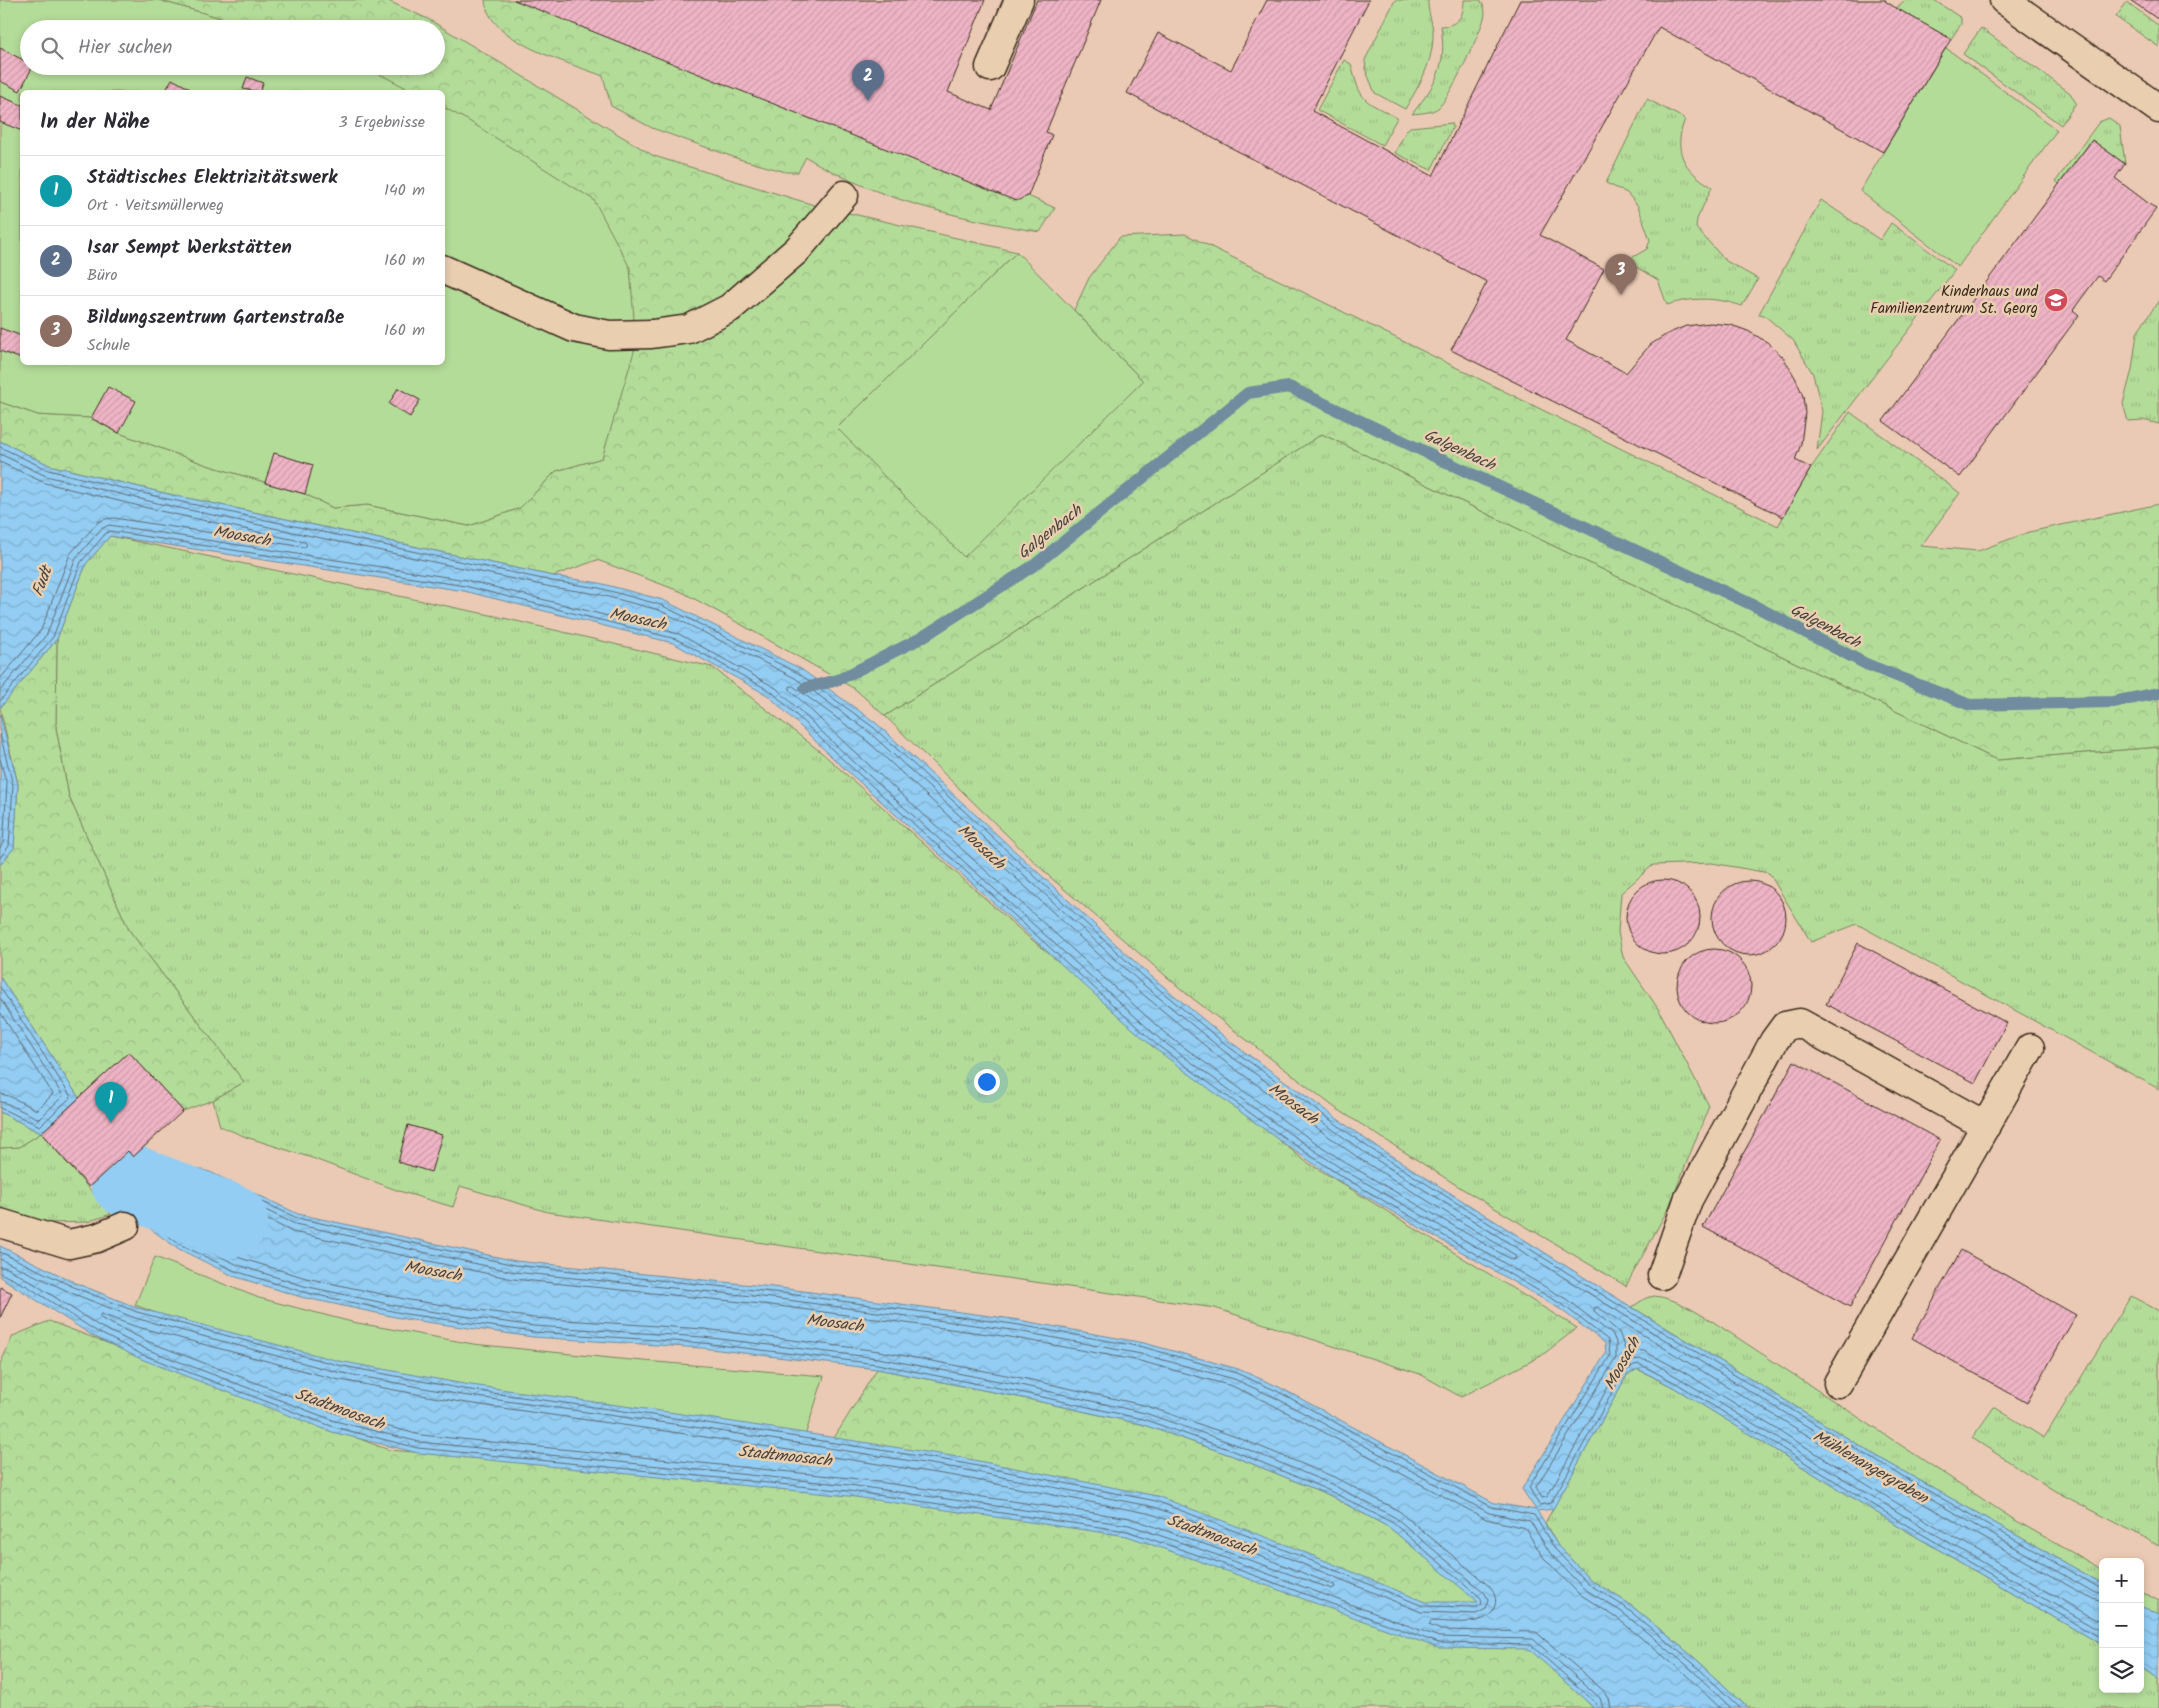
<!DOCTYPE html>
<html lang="de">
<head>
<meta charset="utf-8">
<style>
  :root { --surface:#fff; --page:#f2f2f3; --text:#2b2b33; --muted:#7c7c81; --line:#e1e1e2; --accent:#2563eb }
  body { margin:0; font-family:Kalam,sans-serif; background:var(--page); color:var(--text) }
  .controls { position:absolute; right:15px; bottom:15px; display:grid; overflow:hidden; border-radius:8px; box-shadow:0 2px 8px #0003 }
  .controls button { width:45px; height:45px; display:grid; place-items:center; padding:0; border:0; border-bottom:1px solid var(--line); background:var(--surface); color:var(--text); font:25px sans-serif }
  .you { position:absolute; left:986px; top:1081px; width:18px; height:18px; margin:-12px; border:4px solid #fff; border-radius:50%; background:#1a73e8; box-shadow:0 0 0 8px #1a73e833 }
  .badge { display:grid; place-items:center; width:32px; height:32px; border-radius:50%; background:var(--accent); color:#fff; font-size:16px; font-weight:700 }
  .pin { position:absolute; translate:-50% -41px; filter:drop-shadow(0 1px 2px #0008) }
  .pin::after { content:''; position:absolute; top:26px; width:18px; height:15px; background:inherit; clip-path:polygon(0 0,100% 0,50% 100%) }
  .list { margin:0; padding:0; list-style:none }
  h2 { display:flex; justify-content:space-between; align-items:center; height:65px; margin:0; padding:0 20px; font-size:21px }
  h2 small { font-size:16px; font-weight:400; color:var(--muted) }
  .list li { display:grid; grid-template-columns:32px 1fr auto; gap:15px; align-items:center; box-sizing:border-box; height:70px; padding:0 20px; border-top:1px solid var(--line) }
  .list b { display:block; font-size:19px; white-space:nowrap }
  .list p { margin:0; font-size:16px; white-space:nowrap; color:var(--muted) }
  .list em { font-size:16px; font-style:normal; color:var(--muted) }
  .icon { flex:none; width:28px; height:28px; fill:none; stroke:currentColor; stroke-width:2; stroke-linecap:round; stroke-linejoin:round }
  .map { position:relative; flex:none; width:2159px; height:1708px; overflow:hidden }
  .search { position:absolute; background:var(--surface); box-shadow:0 2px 8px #0003; left:20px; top:20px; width:425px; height:55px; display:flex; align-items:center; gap:12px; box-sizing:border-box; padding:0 18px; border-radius:28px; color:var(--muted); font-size:19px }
  .panel { position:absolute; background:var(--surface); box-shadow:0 2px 8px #0003; left:20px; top:90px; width:425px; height:275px; border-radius:8px }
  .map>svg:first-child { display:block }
</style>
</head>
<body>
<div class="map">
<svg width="2159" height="1708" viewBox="0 0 2159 1708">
  <defs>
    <pattern id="grass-tufts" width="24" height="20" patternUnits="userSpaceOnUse" patternTransform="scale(1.25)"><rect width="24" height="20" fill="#b4dc99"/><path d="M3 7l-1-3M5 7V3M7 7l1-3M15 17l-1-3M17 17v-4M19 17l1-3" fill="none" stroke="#9cbd83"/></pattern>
    <pattern id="forest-crowns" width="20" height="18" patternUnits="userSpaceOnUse" patternTransform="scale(1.25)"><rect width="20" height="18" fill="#b4dc99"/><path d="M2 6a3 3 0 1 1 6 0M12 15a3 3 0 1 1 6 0" fill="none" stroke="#9cbd83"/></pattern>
    <pattern id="water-waves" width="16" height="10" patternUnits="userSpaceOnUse" patternTransform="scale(1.25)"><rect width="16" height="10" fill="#93cdf3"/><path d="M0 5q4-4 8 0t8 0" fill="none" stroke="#80b0d0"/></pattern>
    <pattern id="building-hatch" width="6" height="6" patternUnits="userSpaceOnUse" patternTransform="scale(1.25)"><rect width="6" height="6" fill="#eeb4c5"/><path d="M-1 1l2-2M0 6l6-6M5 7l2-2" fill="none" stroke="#cd9ba9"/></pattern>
  </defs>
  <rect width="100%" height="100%" fill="#eacab4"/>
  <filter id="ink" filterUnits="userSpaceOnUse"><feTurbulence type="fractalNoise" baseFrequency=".02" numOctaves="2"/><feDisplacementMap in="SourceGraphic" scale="10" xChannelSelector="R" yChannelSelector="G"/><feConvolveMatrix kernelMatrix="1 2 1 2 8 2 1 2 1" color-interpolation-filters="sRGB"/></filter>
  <g filter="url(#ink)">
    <!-- grass -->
    <path fill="url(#grass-tufts)" stroke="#78835c" d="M1395,0H1428C1427,9 1432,21 1433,31C1434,61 1420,84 1405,109L1375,93L1366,71L1365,60Z
      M1464,0H1480C1483,4 1485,9 1485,14C1483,28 1448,101 1438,108C1431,113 1421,113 1412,114C1437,83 1447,66 1441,26C1458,26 1464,16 1464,0Z
      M1905,0H1934L1961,18V24L1951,39L1896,8Z
      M2127,2L2159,26V47L2116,17Z
      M1981,28L2070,93L2076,103L2061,125L1963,54Z
      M1344,60L1351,64C1361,103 1362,99 1397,118L1382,145L1317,110Z
      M1647,99L1685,119C1672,152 1684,170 1712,187L1697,219L1696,228L1726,261L1758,279L1742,306C1716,297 1692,297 1667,305L1658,280L1626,261L1647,249L1650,240L1638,206L1627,193L1606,183Z
      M2109,118L2120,126L2125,164L2092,140L2059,184L2056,181L2099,122Z
      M1452,123L1453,127L1431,170L1395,153L1406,131L1410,127Z
      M1821,200L1880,240L1891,223L1955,270L1817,450L1822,411L1813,374L1793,340L1764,315L1759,314Z
      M2159,300V424L2143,420L2128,421L2123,404L2132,370L2137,333Z
      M1322,434L1997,760L2159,747V1089L1857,924L1811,942L1769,873L1712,863L1653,865L1621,893L1618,932L1623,957L1659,1010L1709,1106L1669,1207L1626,1286L1461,1188L1334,1107L1187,994L1050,877L885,716Z
      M110,536L495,616L712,667L822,753L1026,935L1305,1161L1577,1328L1541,1356L1461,1397L1420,1374L1215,1308L548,1212L460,1186L453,1207L399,1191L312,1158L246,1137L220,1126L213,1100L244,1082L129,930L69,797L56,728L57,639L86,564Z
      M41,1133L111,1214L87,1222L50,1223L0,1211V1148L19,1147Z
      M1654,1296C1676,1298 1694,1311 1712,1321L2013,1519L2103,1570V1584L1885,1461L1632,1307L1646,1298Z
      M2131,1296L2159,1311V1545L2055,1491L1972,1438L1994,1407L2044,1438Z
      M1637,1369L1673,1387L1900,1527L2103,1646V1689H2140V1668L2159,1679V1708H1748L1696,1659L1628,1603L1591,1580L1558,1546L1545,1523L1627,1375Z
      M2140,1591L2159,1601V1616L2140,1605Z"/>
    <!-- forest -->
    <path fill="url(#forest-crowns)" stroke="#78835c" d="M158,0H386L428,19L654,156L814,205L1017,252L838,428L1143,381L1074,310L1089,278L1120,237L1185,234L1778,526L1811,468L1850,412L1960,493L1921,546L1978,551L2029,532L2159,504V747L1997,760L1322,434L885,716L855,689L742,625L682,592L597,560L553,576L164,493L49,465L0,441V402L38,415L91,418L119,433L207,465L305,494L333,508L367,505L469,526L520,508L556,471L602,458L442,155V92H383L376,73L364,66H436V29H259Z
      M485,0H515L1028,196L1055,208L1040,232C958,218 877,200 806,157L798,172H786L739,159L652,128L611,106L603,76C570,63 488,42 485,0Z
      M57,639L56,728L69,797L129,930L244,1082L213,1100L183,1111L129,1052L79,1098L0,977V865L14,848L18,784L0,708Z
      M0,1112L41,1133L19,1147L0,1148Z
      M49,1321L389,1450L806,1483L877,1369L1023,1398L1141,1424L1233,1456L1327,1494L1390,1528L1479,1602L1594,1708H0V1364L13,1336Z"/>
    <!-- garden -->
    <path fill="#b4dc99" stroke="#78835c" d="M0,0H158L259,29H29V66H364L414,92H22V362H442L443,107L469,121L594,200L630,268L636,345L602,458L556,471L520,508L469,526L367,505L333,508L305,494L207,465L119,433L91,418L38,415L0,402Z
      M1946,48L2057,130L1958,267L1860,191Z
      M1017,252L1143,381L964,557L837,428Z
      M155,1257L259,1298L352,1322L473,1344L620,1359L824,1376L804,1439L461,1403L251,1349L135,1305Z"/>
    <!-- water -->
    <path fill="url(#water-waves)" stroke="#708c9e" d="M0,441L49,465L164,493L553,576L599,583L663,600L801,669L876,723L1146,972L1232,1043L1371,1143L1612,1295L1885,1461L2103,1584V1646L1900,1527L1673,1387L1638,1369L1627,1375L1553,1509L1537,1511L1558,1546L1591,1580L1628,1603L1696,1659L1748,1708H1594L1529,1649L1438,1648L1213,1566L1127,1536L848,1496L418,1453L332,1432L141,1359L93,1336L0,1277V1246L78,1284L138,1308L339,1361L464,1384L682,1414L958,1457L1157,1496L1292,1547L1425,1602H1478L1390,1528L1327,1494L1233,1456L1141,1424L1023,1398L877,1369L702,1348L533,1337L405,1319L301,1297L233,1276L177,1248L116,1204L161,1159L210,1172L298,1214L516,1261L773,1287L1013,1319L1144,1343L1238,1369L1279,1387L1494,1503L1536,1510L1522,1489L1606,1353L1605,1343L1560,1309L1336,1179L1276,1138L1154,1048L834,759L769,696L673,643L464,591L110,536L86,564L57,639L0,708Z
      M0,714L18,784L14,848L0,865Z
      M0,977L79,1098L41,1133L0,1112Z
      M2140,1605L2159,1616V1679L2140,1668Z"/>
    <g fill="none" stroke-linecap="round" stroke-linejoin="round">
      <!-- shore -->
      <path stroke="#5e6b73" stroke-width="1" d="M0,447L48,470L163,498L552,581L599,588L661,605L798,673L873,727L1143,976L1229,1047L1368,1147L1609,1299L1883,1465L2098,1587L2103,1588
        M0,454L46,476L161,504L551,587L597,594L659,610L795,678L869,732L1139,981L1225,1052L1364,1152L1606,1304L1879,1470L2095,1593L2103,1594
        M0,462L45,483L160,511L305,542L307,545L304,547L114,518L105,519L98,522L70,554L41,630L0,679
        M793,686L864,738L1133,986L1220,1058L1360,1159L1515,1255L1516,1259L1512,1260L1346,1163L1287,1123L1166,1034L847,745L790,690V687Z
        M0,691L47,634L76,558L101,529L109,525L466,580L679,634L776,688L842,751L1161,1040L1283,1129L1342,1169L1566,1299L1613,1335L1616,1342V1358L1536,1487L1542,1498L1547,1497L1618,1369C1640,1348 1657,1366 1679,1378L1906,1517L2103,1633
        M0,701L53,637L81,562L106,533L110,531L465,586L676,639L772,692L838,755L1157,1045L1279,1134L1338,1174L1563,1305L1608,1340L1610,1356L1529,1487L1539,1505L1551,1503L1623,1373L1634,1365L1639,1364L1676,1383L1903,1523L2103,1640
        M0,734L13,785L9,846L0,858
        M0,759L7,785L3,843L0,848
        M0,987L71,1097L40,1126L0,1108
        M0,998L63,1096L39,1119L6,1103L0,1102
        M0,1012L53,1094L37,1110L9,1096L0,1094
        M0,1252L76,1288L137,1312L338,1365L463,1389L681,1419L957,1462L1156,1501L1290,1552L1423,1606L1476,1607L1481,1605L1482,1600L1480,1597L1393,1523L1328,1490L1234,1451L1143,1419L1024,1393L877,1364L703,1343L533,1332L406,1314L303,1292L235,1271L179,1244L125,1203L164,1165L208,1176L297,1218L515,1265L773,1292L1013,1324L1143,1347L1236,1373L1277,1391L1492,1507L1534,1515L1555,1549L1587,1583L1625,1607L1693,1663L1740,1708
        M0,1259L74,1294L135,1318L337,1372L462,1395L681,1425L956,1468L1154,1507L1288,1558L1421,1612L1476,1614L1486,1609L1488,1599L1484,1592L1396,1518L1331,1484L1237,1445L1145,1413L1025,1386L878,1358L703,1337L534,1326L407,1308L304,1286L238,1265L183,1239L134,1202L165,1172L206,1182L295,1224L514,1272L772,1298L1012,1330L1141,1354L1234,1379L1274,1397L1489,1513L1530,1521L1550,1553L1583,1588L1622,1612L1689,1667L1731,1708
        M0,1267L7,1268L30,1281L99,1326L146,1349L335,1421L419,1442L849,1485L1129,1525L1217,1555L1439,1637L1533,1639L1600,1698L1603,1708
        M0,1273L27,1286L96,1331L143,1355L334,1427L418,1448L849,1491L1127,1531L1215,1561L1438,1643L1531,1645L1595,1702L1597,1708
        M101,1314L134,1326L335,1379L460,1402L679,1433L955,1476L1152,1514L1334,1585L1335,1587L1332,1589L1130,1518L850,1478L421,1435L338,1414L149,1342L102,1319L100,1317Z
        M2103,1602L2092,1599L1876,1477L1597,1307L1594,1308V1311L1619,1332L1626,1352L1637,1350L1644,1351L1682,1371L1910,1511L2103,1624
        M1611,1708L1609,1699L1605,1692L1536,1632L1441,1630L1429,1625L1431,1621C1449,1621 1491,1629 1495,1605C1497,1598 1494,1592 1489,1586L1399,1511L1334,1477L1239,1438L1147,1406L1027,1379L879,1351L704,1329L534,1318L409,1300L306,1278L240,1258L186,1232L147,1203L146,1201L168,1180L203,1189L293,1232L513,1279L771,1305L1010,1337L1140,1361L1232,1386L1271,1404L1486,1519L1525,1528L1544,1558L1578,1593L1617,1618L1684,1673L1720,1708"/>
      <!-- stream -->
      <path stroke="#708c9e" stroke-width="12" d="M805,688L838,680L921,638L1036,564L1248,393L1289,387L1478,477L1755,606L1866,664L1970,705L2113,702L2159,693"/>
      <!-- river -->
      <path stroke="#93cdf3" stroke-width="74" d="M127,1180L231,1221"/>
    </g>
    <!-- building -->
    <path fill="url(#building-hatch)" stroke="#3b2a1e" d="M514,0H985L948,92L991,110L1037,0H1101L1046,132L1052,135L1028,196L1016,201Z
      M1267,0H1369L1312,111L1433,176L1520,0H1886L1885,1L1896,8L1951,39L1883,152L1659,27L1540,235L1604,269L1566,340L1626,373L1650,345L1667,334L1686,326L1710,323L1731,325L1748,331L1767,342L1783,357L1796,379L1803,396L1805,413L1801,444L1795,460L1811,468L1783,517L1451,350L1487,282L1127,93L1158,33L1231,70Z
      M2130,0H2159V20Z
      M0,48L29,63V66H33L20,91L0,81Z
      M247,77L263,83L260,92L243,89Z
      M172,79L189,88L186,92H165Z
      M0,96L22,105V131L0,122Z
      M2092,140L2125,164L2115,178L2156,209L2104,281L2098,276L2073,310L2079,315L1960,477L1883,421Z
      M0,328L22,336V359L0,351Z
      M108,387L136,401L119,433L91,418Z
      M398,388L420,400L410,417L389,404Z
      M274,453L313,465L305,494L265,483Z
      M1626 917a37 37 0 1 1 74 0a37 37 0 1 1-74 0Z
      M1712 918a37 37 0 1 1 74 0a37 37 0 1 1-74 0Z
      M1858,943L2007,1023L1975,1083L1826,1004Z
      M1677 986a37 37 0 1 1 74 0a37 37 0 1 1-74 0Z
      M129,1052L183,1111L133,1157L128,1151L89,1187L41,1133Z
      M1794,1061L1940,1140L1850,1307L1703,1227Z
      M408,1125L442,1135L431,1172L398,1162Z
      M1961,1250L2076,1315L2027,1403L1912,1338Z
      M0,1287L12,1293L0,1318Z"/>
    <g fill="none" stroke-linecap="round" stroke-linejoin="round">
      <!-- minor casing -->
      <g stroke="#3b2a1e" stroke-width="31">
        <path id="minor" d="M2004,0L2159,109
          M990,67L1019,0
          M442,269L574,328L609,335L652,334L689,329L730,308L797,250L844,195
          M0,1223L69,1244L97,1238L125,1226
          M1662,1275L1688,1200L1774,1041L1785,1026L1800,1023L1986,1126
          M1838,1383L2030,1048"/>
      </g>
      <!-- minor -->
      <use href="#minor" stroke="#e9cfb0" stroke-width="28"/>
    </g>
  </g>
  <!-- icons -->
  <defs>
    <g id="school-disc" transform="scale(1.25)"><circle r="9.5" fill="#d1495b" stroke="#e9cfb0"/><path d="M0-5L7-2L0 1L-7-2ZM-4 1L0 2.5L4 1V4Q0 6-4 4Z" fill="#fff"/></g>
  </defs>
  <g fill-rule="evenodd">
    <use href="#school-disc" x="2056" y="300"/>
  </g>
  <g text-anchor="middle" stroke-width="5" stroke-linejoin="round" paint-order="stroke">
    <!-- poi labels -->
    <g font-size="15" fill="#3b2a1e" stroke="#e9cfb0" text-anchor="end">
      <text x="2038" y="296">Kinderhaus und<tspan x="2038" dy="17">Familienzentrum St. Georg</tspan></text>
    </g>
    <!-- water labels -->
    <g font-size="16" font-style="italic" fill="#48423e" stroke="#e9cfb0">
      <text transform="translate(1460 449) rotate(25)" y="6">Galgenbach</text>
      <text transform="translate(1049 531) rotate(-38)" y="6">Galgenbach</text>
      <text transform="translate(242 535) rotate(10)" y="6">Moosach</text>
      <text transform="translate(41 581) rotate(-69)" y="6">Fudt</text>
      <text transform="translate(638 618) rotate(12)" y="6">Moosach</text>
      <text transform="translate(1826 625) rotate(28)" y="6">Galgenbach</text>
      <text transform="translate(982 846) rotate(43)" y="6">Moosach</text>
      <text transform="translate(1294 1103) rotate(37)" y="6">Moosach</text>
      <text transform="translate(433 1270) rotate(10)" y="6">Moosach</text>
      <text transform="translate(835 1322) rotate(7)" y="6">Moosach</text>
      <text transform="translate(1621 1363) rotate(-61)" y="6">Moosach</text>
      <text transform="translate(340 1408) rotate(20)" y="6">Stadtmoosach</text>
      <text transform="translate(785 1455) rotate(6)" y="6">Stadtmoosach</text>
      <text transform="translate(1871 1466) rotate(30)" y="6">Mühlenangergraben</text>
      <text transform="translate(1212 1534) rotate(20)" y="6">Stadtmoosach</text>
    </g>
  </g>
</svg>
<div class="controls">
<button>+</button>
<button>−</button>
<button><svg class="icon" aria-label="layers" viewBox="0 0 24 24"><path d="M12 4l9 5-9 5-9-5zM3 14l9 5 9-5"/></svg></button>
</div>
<div class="you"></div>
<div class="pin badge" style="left:111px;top:1123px;background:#0f9aa8">1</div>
<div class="pin badge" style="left:868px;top:101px;background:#5c6f8a">2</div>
<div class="pin badge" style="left:1621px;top:295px;background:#8d6e63">3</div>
<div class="search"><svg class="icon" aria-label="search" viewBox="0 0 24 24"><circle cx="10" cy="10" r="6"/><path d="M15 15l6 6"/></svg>Hier suchen</div>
<section class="panel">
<h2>In der Nähe<small>3 Ergebnisse</small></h2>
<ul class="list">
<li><span class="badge" style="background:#0f9aa8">1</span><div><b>Städtisches Elektrizitätswerk</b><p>Ort · Veitsmüllerweg</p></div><em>140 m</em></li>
<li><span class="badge" style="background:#5c6f8a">2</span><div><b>Isar Sempt Werkstätten</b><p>Büro</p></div><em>160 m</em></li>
<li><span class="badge" style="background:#8d6e63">3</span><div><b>Bildungszentrum Gartenstraße</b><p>Schule</p></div><em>160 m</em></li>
</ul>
</section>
</div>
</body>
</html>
